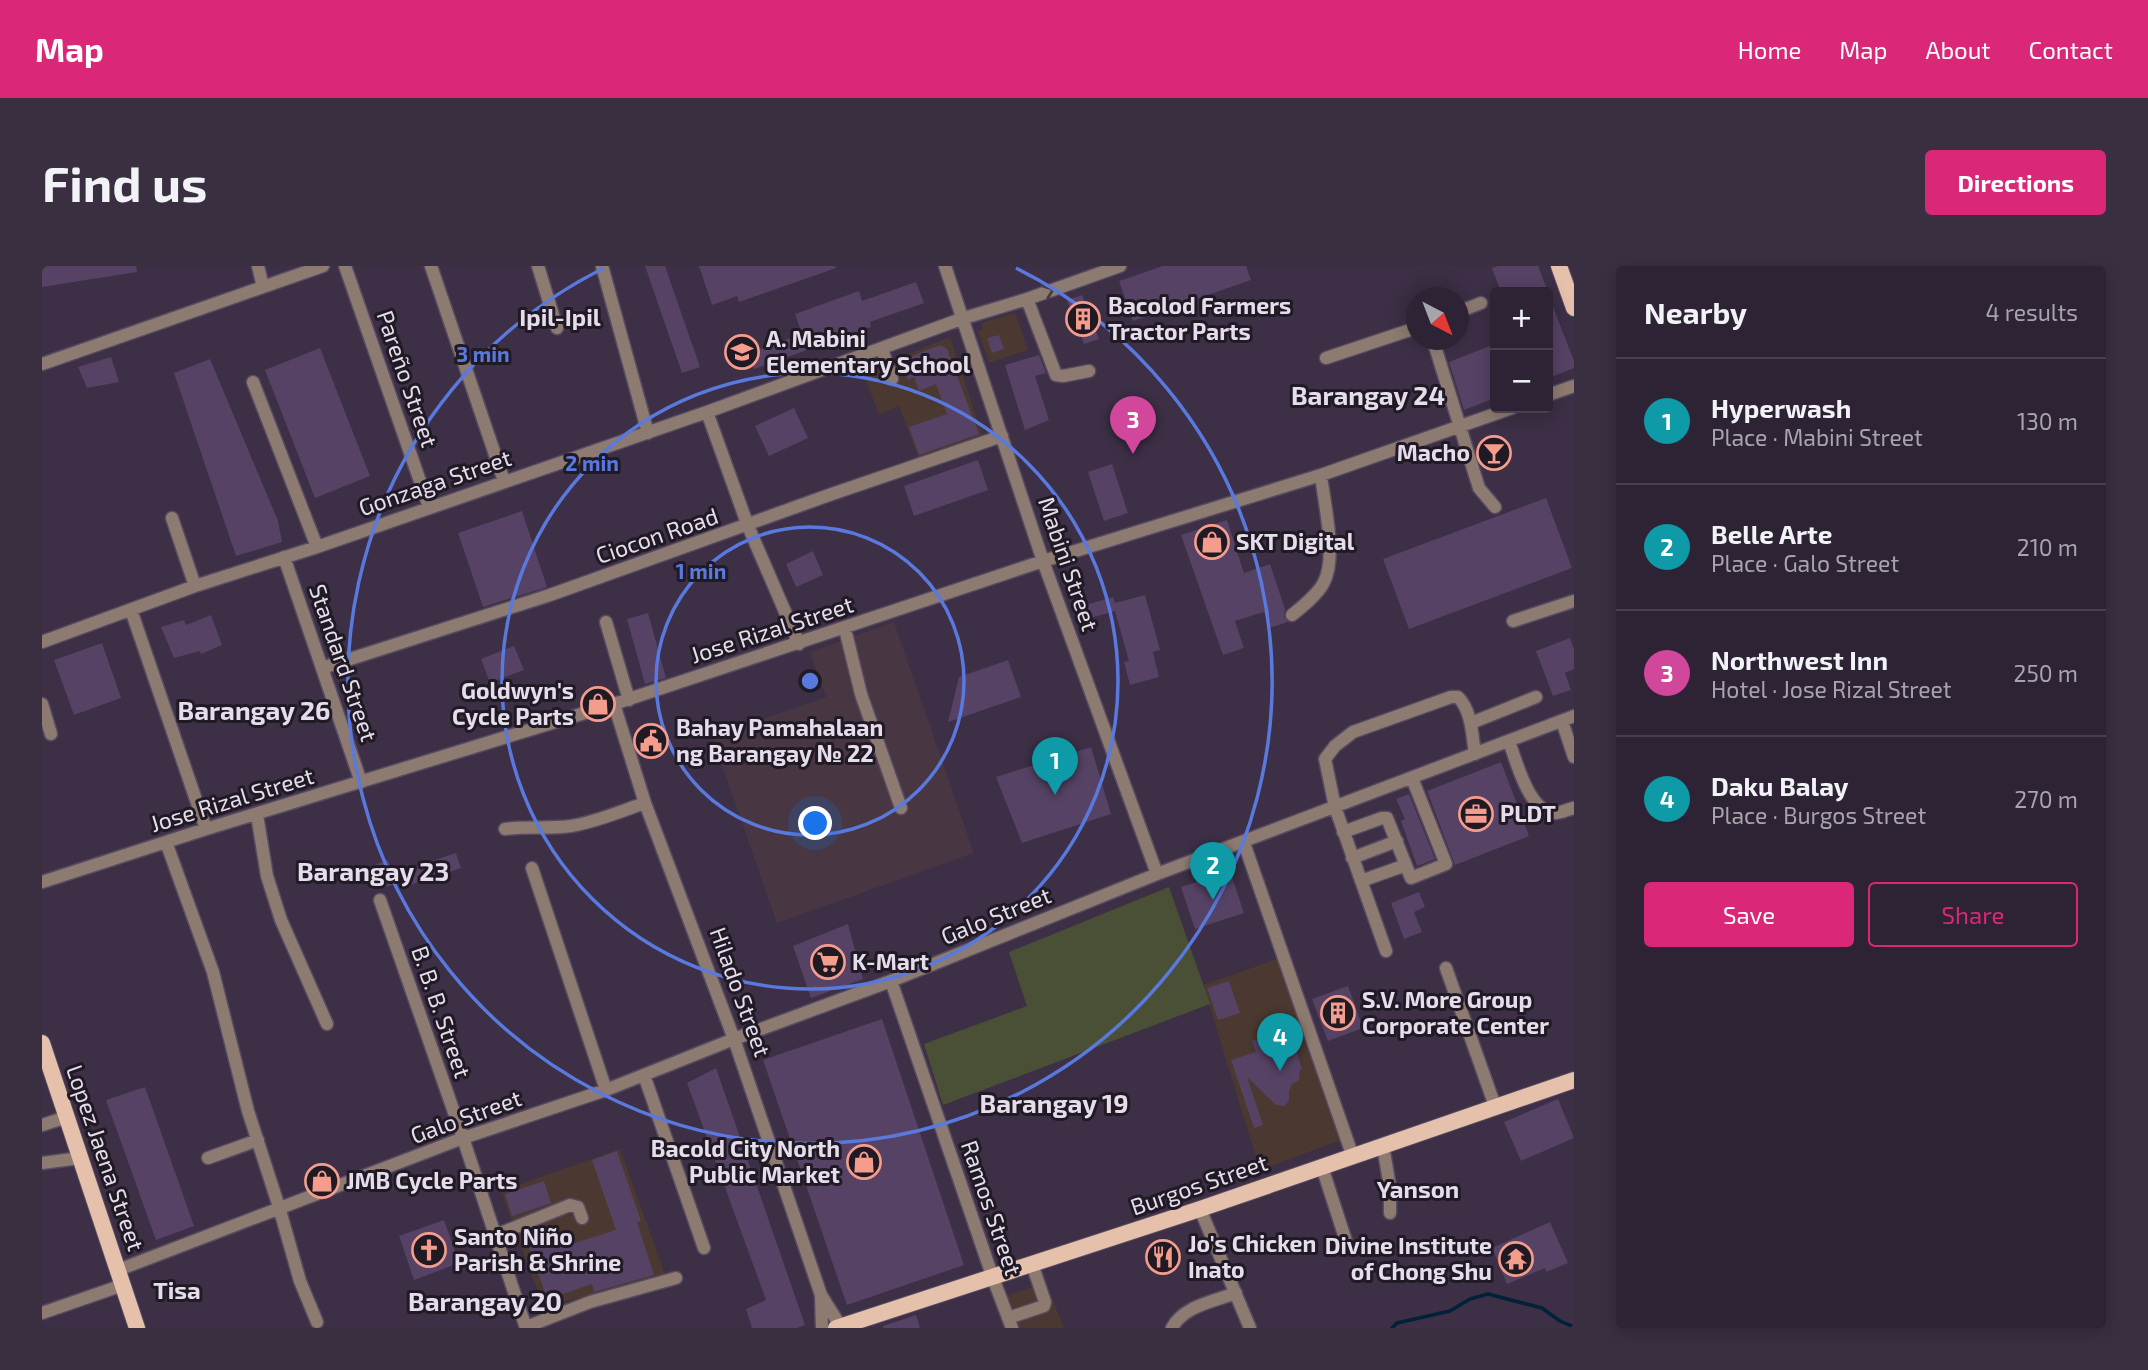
<!DOCTYPE html>
<html lang="en">
<head>
<meta charset="utf-8">
<style>
  :root { --surface:#2d2334; --page:#392f40; --text:#f1f3f6; --muted:#a7a4ac; --line:#48404f; --accent:#db2777 }
  body { margin:0; font-family:"Exo 2",sans-serif; background:var(--page); color:var(--text) }
  .controls { position:absolute; right:21px; top:21px; display:grid; overflow:hidden; border-radius:7px; box-shadow:0 4px 18px #0003 }
  .controls button { width:63px; height:63px; display:grid; place-items:center; padding:0; border:0; border-bottom:2px solid var(--line); background:var(--surface); color:var(--text); font:35px sans-serif }
  .compass { position:absolute; left:1364px; top:21px; width:63px; height:63px; border-radius:50%; background:var(--surface); box-shadow:0 4px 18px #0003; rotate:138deg }
  .you { position:absolute; left:774px; top:558px; width:24px; height:24px; margin:-18px; border:5px solid #fff; border-radius:50%; background:#1a73e8; box-shadow:0 0 0 10px #1a73e833 }
  .badge { display:grid; place-items:center; width:46px; height:46px; border-radius:50%; background:var(--accent); color:#fff; font-size:23px; font-weight:700 }
  .pin { position:absolute; translate:-50% -58px; filter:drop-shadow(0 2px 4px #0008) }
  .pin::after { content:''; position:absolute; top:37px; width:24px; height:21px; background:inherit; clip-path:polygon(0 0,100% 0,50% 100%) }
  .list { margin:0; padding:0; list-style:none }
  h2 { display:flex; justify-content:space-between; align-items:center; height:91px; margin:0; padding:0 28px; font-size:30px }
  h2 small { font-size:23px; font-weight:400; color:var(--muted) }
  .list li { display:grid; grid-template-columns:46px 1fr auto; gap:21px; align-items:center; box-sizing:border-box; height:126px; padding:0 28px; border-top:2px solid var(--line) }
  .list b { display:block; font-size:26px; white-space:nowrap }
  .list p { margin:0; font-size:23px; white-space:nowrap; color:var(--muted) }
  .list em { font-size:23px; font-style:normal; color:var(--muted) }
  .actions { display:flex; gap:14px; padding:21px 28px }
  .actions a { flex:1; padding:16px 0; border:2px solid var(--accent); border-radius:7px; text-align:center; font-size:24px; color:var(--accent) }
  .actions .main { background:var(--accent); color:#fff }
  .map { position:relative; flex:none; width:1532px; height:1062px; overflow:hidden; border-radius:7px }
  header { display:flex; align-items:center; gap:42px; box-sizing:border-box; height:98px; padding:0 35px; background:var(--accent); color:#fff }
  header strong { font-size:33px }
  nav { display:flex; gap:38px; margin-inline-start:auto; font-size:24px }
  .intro { display:flex; align-items:center; justify-content:space-between; box-sizing:border-box; height:168px; padding:0 42px }
  h1 { margin:0; font-size:49px }
  .button { padding:18px 32px; border-radius:7px; background:var(--accent); color:#fff; font-size:24px; font-weight:700 }
  main { display:flex; gap:42px; padding:0 42px }
  aside { flex:1; background:var(--surface); border-radius:7px; box-shadow:0 4px 18px #0003 }
  .map>svg:first-child { display:block }
</style>
</head>
<body>
<header>
<strong>Map</strong>
<nav><a>Home</a><a>Map</a><a>About</a><a>Contact</a></nav>
</header>
<div class="intro"><h1>Find us</h1><a class="button">Directions</a></div>
<main>
<div class="map">
<svg width="1532" height="1062" viewBox="0 0 1532 1062">
  <rect width="100%" height="100%" fill="#3c2f46"/>
  <!-- commercial -->
  <path fill="#4b3830" d="M973,47L986,84L947,97L936,65L941,63L939,57Z
    M908,71L941,171L877,193L857,140L837,149L821,106Z
    M1238,692L1300,874L1218,904L1161,719Z
    M578,883L623,1008L511,1039L497,1029L459,925Z
    M1004,1017L1022,1062H973L962,1030Z"/>
  <!-- industrial -->
  <path fill="#483742" d="M852,356L932,587L735,657L670,471L784,431L768,386Z"/>
  <!-- green -->
  <path fill="#4a5036" d="M1127,621L1168,738L901,839L882,778L985,740L967,686Z"/>
  <g fill="none" stroke-linecap="round" stroke-linejoin="round">
    <!-- stream -->
    <path stroke="#00213a" stroke-width="3.5" d="M1350,1062L1355,1057L1408,1045L1428,1033L1446,1028L1500,1042L1518,1055L1532,1061"/>
  </g>
  <!-- building -->
  <path fill="#564265" d="M0,0H94L95,6L0,21Z
    M603,0H623L658,101L640,107Z
    M657,0H793L794,2L697,36L695,30L670,39Z
    M1121,0H1204L1209,14L1091,55L1077,15Z
    M1456,0H1496L1506,26H1459L1450,2Z
    M874,16L882,37L828,56L829,61L712,103L707,87L760,68L753,48L817,25L820,35Z
    M1506,28L1532,95V102L1506,112Z
    M1040,29L1057,73L1042,78L1025,34Z
    M957,69L962,83L950,87L945,72Z
    M1453,78V132L1422,144L1407,96Z
    M898,79L905,83L937,168L877,189L867,161L905,148L894,118L877,125L872,111L866,114L862,103L857,105L854,96Z
    M278,82L328,210L273,232L223,104Z
    M997,89L1004,107L993,110L1007,154L983,164L963,99Z
    M69,91L77,116L45,122L36,101Z
    M168,93L236,255L240,276L194,290L132,107Z
    M752,142L766,172L727,190L713,160Z
    M936,194L946,224L872,250L862,220Z
    M1070,198L1086,247L1062,255L1046,206Z
    M1504,232L1530,302L1367,363L1341,293Z
    M480,245L505,321L441,341L416,267Z
    M1185,254L1202,307L1228,298L1243,343L1242,351L1246,356L1227,362L1222,346L1193,355L1202,382L1181,389L1139,269Z
    M771,285L781,309L754,321L744,298Z
    M1103,329L1118,384L1111,386L1117,411L1088,419L1082,396L1087,395L1073,345L1048,352L1044,339L1071,331L1073,337Z
    M606,347L624,412L603,418L585,353Z
    M169,349L180,379L159,388L158,385L132,392L119,361L142,354L144,359Z
    M1528,372L1532,383V403L1523,407L1529,424L1511,430L1494,385Z
    M60,377L79,432L32,449L12,394Z
    M472,380L482,404L448,417L439,393Z
    M966,394L979,431L906,456L917,411Z
    M613,467L617,479L605,483L601,471Z
    M1049,481L1069,548L980,577L954,511Z
    M1459,496L1487,570L1413,599L1385,525Z
    M1367,528L1393,593L1375,600L1359,555L1363,553L1354,533Z
    M414,587L419,602L365,620L363,615L341,622L333,599L346,594L351,608Z
    M1188,605L1202,647L1153,663L1139,621Z
    M1377,626L1383,641L1372,646L1380,666L1362,673L1349,637Z
    M806,658L821,713L769,732L751,680Z
    M1187,715L1198,747L1176,754L1165,722Z
    M1306,720L1321,762L1286,775L1270,733Z
    M840,753L922,999L805,1039L721,794Z
    M1228,770L1229,774L1240,778L1252,777L1260,803L1258,804L1257,814L1250,818L1247,825V835L1242,840L1234,839L1205,811L1221,859L1212,862L1189,794L1214,786L1210,775Z
    M674,802L763,1059L755,1062H710L704,1043L724,1034L645,817Z
    M103,821L152,960L114,974L64,834Z
    M1516,833L1532,872L1479,895L1462,856Z
    M575,885L599,955L595,956L612,1009L552,1026L550,1018L492,1038L502,1024L487,982L530,967L533,977L574,964L550,894Z
    M502,915L509,937L470,950L463,928Z
    M402,954L417,997L372,1014L357,970Z
    M1508,956L1526,997L1504,1006L1503,1002L1465,1018L1450,982Z
    M874,1049L878,1062H841V1060Z"/>
  <g fill="none" stroke-linecap="round" stroke-linejoin="round">
    <!-- minor casing -->
    <g stroke="#574b61" stroke-width="15">
      <path id="minor" d="M216,0L221,21
        M303,0L387,241
        M389,0L462,215
        M496,0L515,62
        M560,0L606,167
        M903,0L1001,295L1115,608
        M985,33L1014,109L1021,110L1047,105
        M1416,46L1439,37
        M1391,74L1437,222L1453,241
        M840,83L850,113
        M1284,92L1374,62
        M0,98L281,0
        M211,116L275,281
        M1506,129L1532,120
        M665,146L706,260L757,378
        M130,252L153,320
        M242,291L319,516
        M89,344L164,563
        M1250,349C1261,340 1274,330 1281,318C1296,292 1282,238 1279,209
        M1471,355L1532,335
        M564,356L587,434
        M803,363L819,428L859,542
        M0,376L153,320L275,281L665,146L919,53L985,33L1078,0
        M280,402L508,329L790,228L960,170
        M0,438L9,468
        M572,438L603,537L692,773L779,1029L799,1061
        M1520,455L1532,491
        M1429,457L1494,431
        M1467,475C1474,495 1487,545 1511,547C1517,548 1526,543 1532,542
        M215,549L225,610L239,654L285,758
        M463,563C485,560 507,563 529,560C554,556 579,545 603,537
        M1301,566L1340,552H1345L1369,612L1404,598L1370,512
        M124,576L171,706L206,845L237,941L258,1015L275,1056
        M1202,577L1311,891
        M1310,592L1355,575
        M490,602L564,824
        M1319,615L1364,599
        M0,616L164,563L572,438L1001,295L1279,209L1470,142
        M338,634L421,872L484,1062
        M1344,685L1293,541L1283,493L1293,480L1311,466L1409,431H1416C1430,445 1430,469 1433,488
        M1404,702L1453,840
        M849,715L951,1012L970,1062
        M602,809L662,982
        M0,859L25,851
        M1341,880L1348,921V947
        M166,892L216,874
        M0,897L38,892
        M1280,901L1305,978
        M1158,943L1208,1062
        M454,969L528,939L536,941L540,952
        M76,1004L421,872L564,824L692,773L849,715L1115,608L1532,450
        M779,1030L780,1062
        M0,1047L81,1019
        M966,1052L1002,1040L1003,1036L990,998
        M484,1061L548,1036L634,1012
        M1130,1062C1141,1040 1173,1035 1194,1027"/>
    </g>
    <!-- major casing -->
    <g stroke="#574b61" stroke-width="18">
      <path id="major" d="M1517,0L1532,42
        M0,777L95,1062
        M794,1062L1158,943L1532,814"/>
    </g>
    <!-- minor -->
    <use href="#minor" stroke="#8d7b71" stroke-width="12"/>
    <!-- major -->
    <use href="#major" stroke="#e5c0ab" stroke-width="16"/>
  </g>
  <!-- one-way arrows -->
  <defs><path id="oneway-chevron" d="M-2-3.5L2.5 0L-2 3.5" fill="none" stroke-width="1.6" stroke-linecap="round" stroke-linejoin="round" transform="scale(1.75)"/></defs>
  <use stroke="#463c3f" href="#oneway-chevron" transform="translate(1007 25) rotate(-20)"/>
  <!-- distance rings -->
  <g fill="none" stroke="#5979de" stroke-width="3.5">
    <circle cx="768" cy="415" r="154"/>
    <circle cx="768" cy="415" r="308"/>
    <path d="M974 2A462 462 0 1 1 562 2"/>
  </g>
  <!-- icons -->
  <defs>
    <g id="building-ring" transform="scale(1.75)"><circle r="9.5" fill="#201a24" stroke="#f49d8d" stroke-width="1.5"/><path d="M-4-6H4V6H1V3H-1V6H-4ZM-2.5-4.3h1.7v1.8h-1.7ZM.8-4.3h1.7v1.8H.8ZM-2.5-1h1.7V.8h-1.7ZM.8-1h1.7V.8H.8Z" fill="#f49d8d"/></g>
    <g id="school-ring" transform="scale(1.75)"><circle r="9.5" fill="#201a24" stroke="#f49d8d" stroke-width="1.5"/><path d="M0-5L7-2L0 1L-7-2ZM-4 1L0 2.5L4 1V4Q0 6-4 4Z" fill="#f49d8d"/></g>
    <g id="bar-ring" transform="scale(1.75)"><circle r="9.5" fill="#201a24" stroke="#f49d8d" stroke-width="1.5"/><path d="M-6-5H6L.8 .8V4.5H3.5V6h-7V4.5H-.8V.8Z" fill="#f49d8d"/></g>
    <g id="shop-ring" transform="scale(1.75)"><circle r="9.5" fill="#201a24" stroke="#f49d8d" stroke-width="1.5"/><path d="M-5-2.5h2.3a2.7 3.5 0 0 1 5.4 0H5L5.5 6h-11ZM-1.5-2.5h3a1.5 2.3 0 0 0-3 0Z" fill="#f49d8d"/></g>
    <g id="civic-ring" transform="scale(1.75)"><circle r="9.5" fill="#201a24" stroke="#f49d8d" stroke-width="1.5"/><path d="M-.6-6.5H3V-4.5H.6V-3L4-1V1h2V6H-6V1h2V-1L-.6-3ZM-1.2 2.5V6h2.4V2.5Z" fill="#f49d8d"/></g>
    <g id="office-ring" transform="scale(1.75)"><circle r="9.5" fill="#201a24" stroke="#f49d8d" stroke-width="1.5"/><path d="M-6-3h4V-5.5h4V-3h4V5H-6ZM-1-4.5V-3h2v-1.5ZM-6 0V1H6V0Z" fill="#f49d8d"/></g>
    <g id="supermarket-ring" transform="scale(1.75)"><circle r="9.5" fill="#201a24" stroke="#f49d8d" stroke-width="1.5"/><path d="M-6-5.5h2.5l.6 2H6L4.5 2H-2.5L-4.4-4H-6ZM-1.5 3.2a1.3 1.3 0 1 0 .1 0ZM3 3.2a1.3 1.3 0 1 0 .1 0Z" fill="#f49d8d"/></g>
    <g id="church-ring" transform="scale(1.75)"><circle r="9.5" fill="#201a24" stroke="#f49d8d" stroke-width="1.5"/><path d="M-1.2-6h2.4v3.5h3.3v2.4h-3.3V6h-2.4V-.1h-3.3v-2.4h3.3Z" fill="#f49d8d"/></g>
    <g id="restaurant-ring" transform="scale(1.75)"><circle r="9.5" fill="#201a24" stroke="#f49d8d" stroke-width="1.5"/><path d="M-5-6h1v4h1v-4h1v4h1v-4h1v5L-1.5 .5V6h-2V.5L-5-1ZM5-6V6H3V1.5H1.5Q1.5-4 5-6Z" fill="#f49d8d"/></g>
    <g id="temple-ring" transform="scale(1.75)"><circle r="9.5" fill="#201a24" stroke="#f49d8d" stroke-width="1.5"/><path d="M0-6L5-2H3V0L6.5 2.5H4V6H1.5V3h-3V6H-4V2.5H-6.5L-3 0V-2H-5Z" fill="#f49d8d"/></g>
  </defs>
  <g fill-rule="evenodd">
    <use href="#building-ring" x="1041" y="53"/>
    <use href="#school-ring" x="700" y="86"/>
    <use href="#bar-ring" x="1452" y="187"/>
    <use href="#shop-ring" x="1170" y="276"/>
    <use href="#shop-ring" x="556" y="438"/>
    <use href="#civic-ring" x="609" y="475"/>
    <use href="#office-ring" x="1434" y="548"/>
    <use href="#supermarket-ring" x="786" y="696"/>
    <use href="#building-ring" x="1296" y="747"/>
    <use href="#shop-ring" x="822" y="896"/>
    <use href="#shop-ring" x="280" y="915"/>
    <use href="#church-ring" x="387" y="984"/>
    <use href="#restaurant-ring" x="1121" y="991"/>
    <use href="#temple-ring" x="1474" y="993"/>
  </g>
  <g text-anchor="middle" stroke-width="6" stroke-linejoin="round" paint-order="stroke">
    <!-- poi labels -->
    <g font-size="23" font-weight="bold" fill="#e6ddec" stroke="#201a24" text-anchor="start">
      <text x="1066" y="48">Bacolod Farmers<tspan x="1066" dy="26">Tractor Parts</tspan></text>
      <text x="724" y="81">A. Mabini<tspan x="724" dy="26">Elementary School</tspan></text>
      <text x="1428" y="195" text-anchor="end">Macho</text>
      <text x="1194" y="284">SKT Digital</text>
      <text x="532" y="433" text-anchor="end">Goldwyn's<tspan x="532" dy="26">Cycle Parts</tspan></text>
      <text x="634" y="470">Bahay Pamahalaan<tspan x="634" dy="26">ng Barangay № 22</tspan></text>
      <text x="1458" y="556">PLDT</text>
      <text x="810" y="704">K-Mart</text>
      <text x="1320" y="742">S.V. More Group<tspan x="1320" dy="26">Corporate Center</tspan></text>
      <text x="798" y="891" text-anchor="end">Bacold City North<tspan x="798" dy="26">Public Market</tspan></text>
      <text x="304" y="923">JMB Cycle Parts</text>
      <text x="412" y="979">Santo Niño<tspan x="412" dy="26">Parish &amp; Shrine</tspan></text>
      <text x="1146" y="986">Jo's Chicken<tspan x="1146" dy="26">Inato</tspan></text>
      <text x="1450" y="988" text-anchor="end">Divine Institute<tspan x="1450" dy="26">of Chong Shu</tspan></text>
    </g>
    <!-- street labels -->
    <g font-size="23" fill="#e6ddec" stroke="#201a24">
      <text transform="translate(365 113) rotate(71)" y="8">Pareño Street</text>
      <text transform="translate(393 217) rotate(-19)" y="8">Gonzaga Street</text>
      <text transform="translate(615 270) rotate(-19)" y="8">Ciocon Road</text>
      <text transform="translate(1026 298) rotate(71)" y="8">Mabini Street</text>
      <text transform="translate(730 364) rotate(-18)" y="8">Jose Rizal Street</text>
      <text transform="translate(301 397) rotate(71)" y="8">Standard Street</text>
      <text transform="translate(190 534) rotate(-17)" y="8">Jose Rizal Street</text>
      <text transform="translate(954 650) rotate(-22)" y="8">Galo Street</text>
      <text transform="translate(698 726) rotate(70)" y="8">Hilado Street</text>
      <text transform="translate(399 746) rotate(71)" y="8">B. B. B. Street</text>
      <text transform="translate(424 851) rotate(-20)" y="8">Galo Street</text>
      <text transform="translate(63 892) rotate(71)" y="8">Lopez Jaena Street</text>
      <text transform="translate(1157 919) rotate(-19)" y="8">Burgos Street</text>
      <text transform="translate(949 942) rotate(71)" y="8">Ramos Street</text>
    </g>
    <!-- neighbourhood labels -->
    <g font-size="24" font-weight="bold" fill="#e6ddec" stroke="#201a24">
      <text x="518" y="60">Ipil-Ipil</text>
      <text x="1376" y="932">Yanson</text>
      <text x="135" y="1033">Tisa</text>
    </g>
    <!-- quarter labels -->
    <g font-size="26" font-weight="bold" fill="#e6ddec" stroke="#201a24">
      <text x="1326" y="139">Barangay 24</text>
      <text x="212" y="454">Barangay 26</text>
      <text x="331" y="615">Barangay 23</text>
      <text x="1012" y="847">Barangay 19</text>
      <text x="443" y="1045">Barangay 20</text>
    </g>
  </g>
  <circle cx="768" cy="415" r="10" fill="#5979de" stroke="#201a24" stroke-width="3.5"/>
  <g font-size="21" text-anchor="middle" font-weight="bold" fill="#5979de" stroke="#201a24" stroke-width="6" stroke-linejoin="round" paint-order="stroke">
    <text x="441" y="96">3 min</text>
    <text x="550" y="205">2 min</text>
    <text x="659" y="313">1 min</text>
  </g>
</svg>
<div class="controls">
<button>+</button>
<button>−</button>
</div>
<svg class="compass" viewBox="-18 -18 36 36"><path d="M0-13l5 13h-10z" fill="#e53935"/><path d="M0 13l5-13h-10z" fill="#a7a4ac"/></svg>
<div class="you"></div>
<div class="pin badge" style="left:1013px;top:529px;background:#0f9aa8">1</div>
<div class="pin badge" style="left:1171px;top:634px;background:#0f9aa8">2</div>
<div class="pin badge" style="left:1091px;top:188px;background:#d1479c">3</div>
<div class="pin badge" style="left:1238px;top:805px;background:#0f9aa8">4</div>
</div>
<aside>
<h2>Nearby<small>4 results</small></h2>
<ul class="list">
<li><span class="badge" style="background:#0f9aa8">1</span><div><b>Hyperwash</b><p>Place · Mabini Street</p></div><em>130 m</em></li>
<li><span class="badge" style="background:#0f9aa8">2</span><div><b>Belle Arte</b><p>Place · Galo Street</p></div><em>210 m</em></li>
<li><span class="badge" style="background:#d1479c">3</span><div><b>Northwest Inn</b><p>Hotel · Jose Rizal Street</p></div><em>250 m</em></li>
<li><span class="badge" style="background:#0f9aa8">4</span><div><b>Daku Balay</b><p>Place · Burgos Street</p></div><em>270 m</em></li>
</ul>
<div class="actions"><a class="main">Save</a><a>Share</a></div>
</aside>
</main>
</body>
</html>
